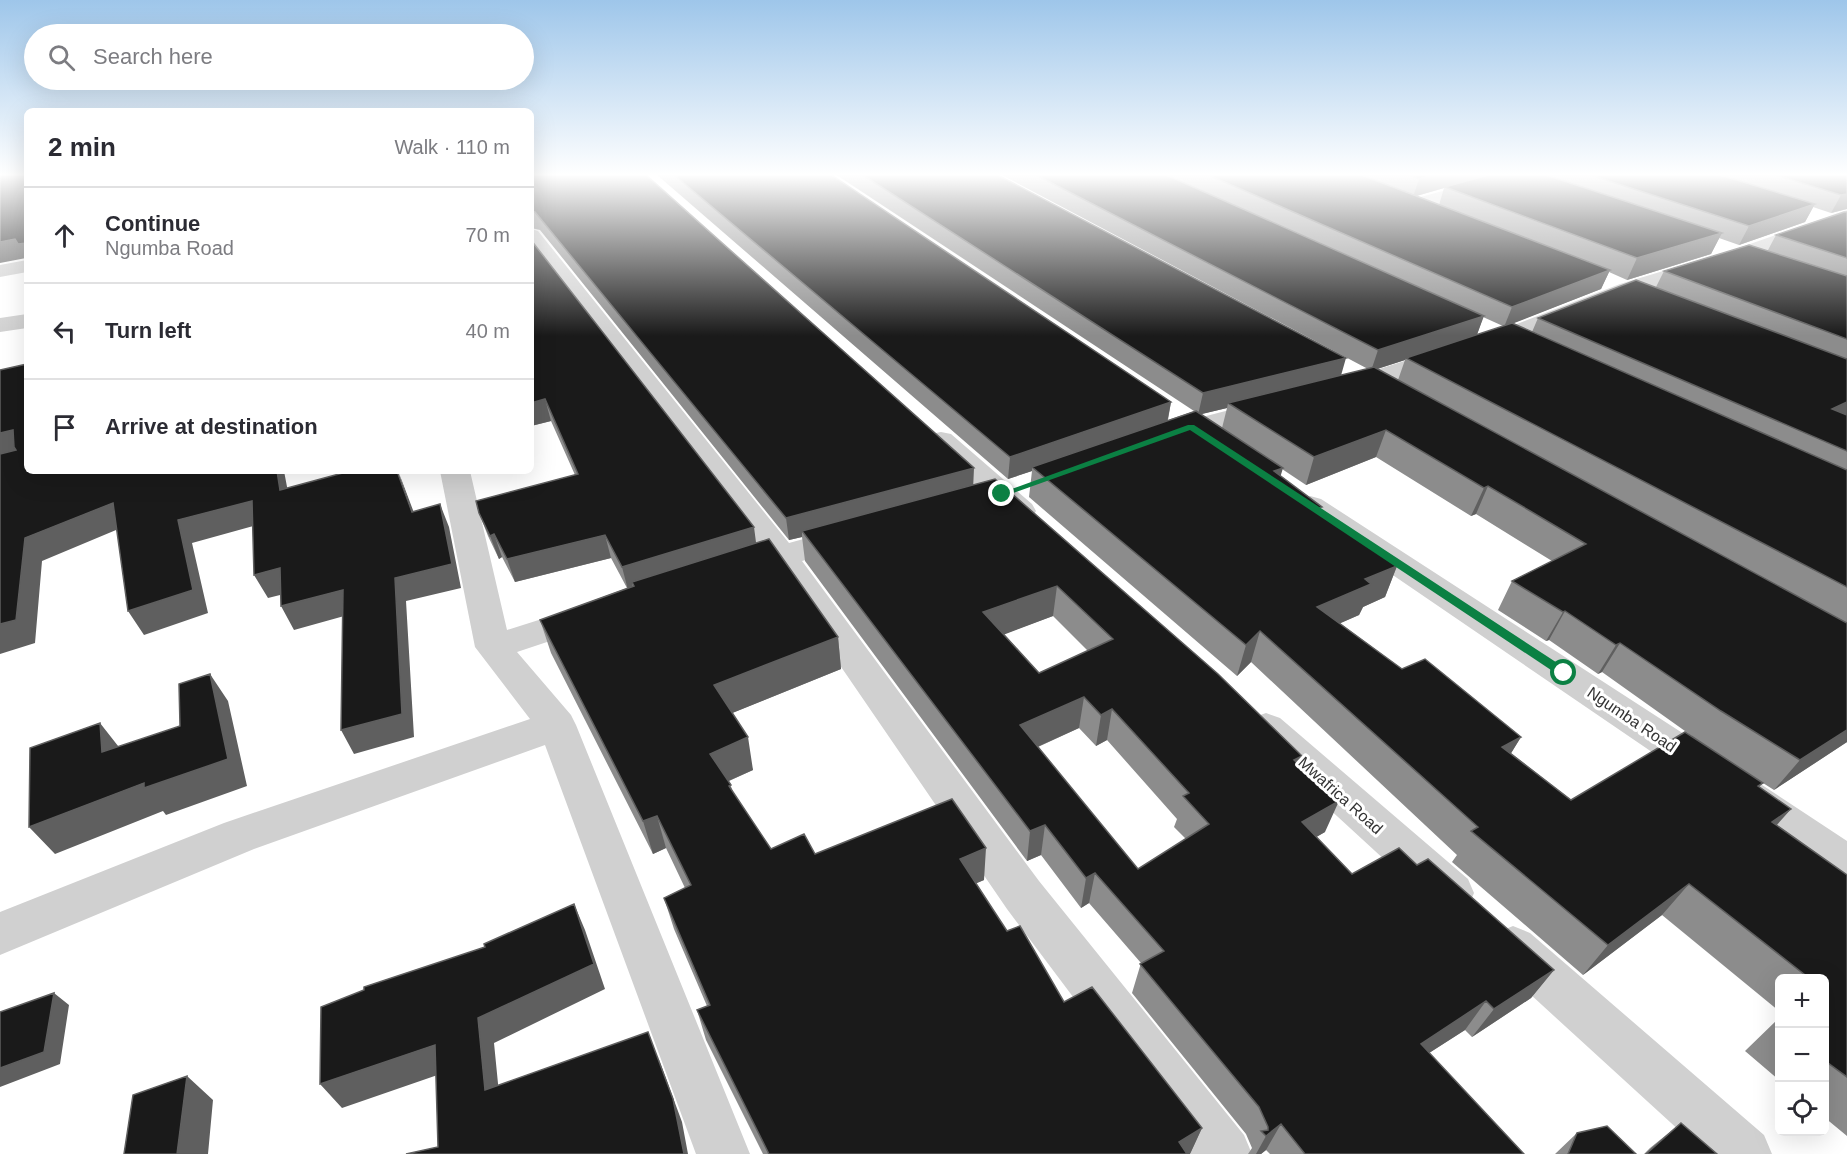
<!DOCTYPE html>
<html lang="en">
<head>
<meta charset="utf-8">
<style>
  :root { --surface:#fff; --page:#f2f2f3; --text:#2b2b33; --muted:#7c7c81; --line:#e1e1e2 }
  body { margin:0; font-family:Helvetica,sans-serif; background:var(--page); color:var(--text) }
  .controls { position:absolute; right:18px; bottom:18px; display:grid; overflow:hidden; border-radius:9px; box-shadow:0 6px 24px #0002 }
  .controls button { width:54px; height:54px; display:grid; place-items:center; padding:0; border:0; border-bottom:2px solid var(--line); background:var(--surface); color:var(--text); font:30px sans-serif }
  .stop { position:absolute; width:18px; height:18px; margin:-14px; border:4px solid #0b8043; border-radius:50%; background:#fff }
  .stop.end { background:#0b8043; border-color:#fff; box-shadow:0 2px 6px #0008 }
  .list { margin:0; padding:0; list-style:none }
  h2 { display:flex; justify-content:space-between; align-items:center; height:78px; margin:0; padding:0 24px; font-size:26px }
  h2 small { font-size:20px; font-weight:400; color:var(--muted) }
  .list li { display:grid; grid-template-columns:39px 1fr auto; gap:18px; align-items:center; box-sizing:border-box; height:96px; padding:0 24px; border-top:2px solid var(--line) }
  .list b { display:block; font-size:22px; white-space:nowrap }
  .list p { margin:0; font-size:20px; white-space:nowrap; color:var(--muted) }
  .list em { font-size:20px; font-style:normal; color:var(--muted) }
  .icon { flex:none; width:33px; height:33px; fill:none; stroke:currentColor; stroke-width:2; stroke-linecap:round; stroke-linejoin:round }
  .map { position:relative; flex:none; width:1847px; height:1154px; overflow:hidden }
  .search { position:absolute; background:var(--surface); box-shadow:0 6px 24px #0002; left:24px; top:24px; width:510px; height:66px; display:flex; align-items:center; gap:15px; box-sizing:border-box; padding:0 21px; border-radius:33px; color:var(--muted); font-size:22px }
  .panel { position:absolute; background:var(--surface); box-shadow:0 6px 24px #0002; left:24px; top:108px; width:510px; height:366px; border-radius:9px }
  .map>svg:first-child { display:block }
</style>
</head>
<body>
<div class="map">
<svg width="1847" height="1154" viewBox="0 0 1847 1154">
  <rect width="100%" height="100%" fill="#fff"/>
  <g fill="none" stroke-linecap="round" stroke-linejoin="round">
    <!-- minor -->
    <path fill="#d0d0d0" fill-rule="evenodd" d="M1483,180L1490,182L1492,186L1490,190L1413,211L1406,209L1403,205L1406,201Z
      M1847,210V223L1747,258L1636,294L1514,342L1356,394L1347,396L1338,394L1334,388L1338,382L1496,332L1620,284L1733,250Z
      M531,229L538,231L789,543L847,527L858,530L863,537L858,544L802,561L1039,881L1244,1135L1252,1154H1191L1007,909L774,569L738,580L726,577L722,569L726,561L761,551L531,249Z
      M27,260V272L0,277V265Z
      M27,314V328L0,332V318Z
      M1268,400L1277,402L1281,408L1277,414L1170,442L1160,440L1156,434L1160,428Z
      M941,432L951,434L1032,504L1036,511L1032,518L1021,520L1010,518L931,446L927,440L931,434Z
      M440,471H470L507,630L586,605L598,609L603,617L598,625L517,652L571,715L576,725L750,1154H696L545,745L254,849L0,955V912L224,823L530,719L475,647Z
      M1310,496L1321,499L1718,756L1724,767L1718,778L1704,783L1690,778L1299,511L1295,505L1299,499Z
      M1266,713L1280,718L1468,879L1474,893L1468,907L1452,913L1436,907L1252,738L1247,728L1252,718Z
      M1744,778L1759,783L1847,841V883L1832,877L1729,807L1723,795L1729,783Z
      M1513,926L1530,933L1764,1135L1772,1154H1705L1496,963L1490,948L1496,933Z"/>
  </g>
  <!-- wall -->
  <path fill="#8c8c8c" fill-rule="evenodd" d="M531,174L974,485L1299,764L1325,832L1316,837L1352,874L1417,865L1554,970L1531,998L1472,1037L1465,1030L1429,1053L1524,1154H1270L1266,1150L1261,1154H1248L1252,1148L1246,1134L1132,993L1141,963L1089,903L1081,908L1041,855L1027,861L805,561L802,537L789,540L540,230L531,228ZM1053,616L1088,651L1039,673L1004,634ZM1079,728L1096,746L1107,740L1177,819L1174,827L1186,839L1138,869L1038,747Z
    M656,174H830L1171,402L1168,420L1194,411L835,174H996L1341,375L1368,369L1000,174H1847V209L1831,213L1813,207L1805,222L1739,245L1719,238L1711,254L1627,280L1609,272L1601,289L1513,323L1532,332L1538,318L1656,287L1664,271L1768,250L1776,235L1847,212V742L1774,790L1763,783L1759,787L1791,809L1777,825L1847,875V1136L1824,1117V978H1779V1011L1662,915L1583,975L1452,862L1457,855L1251,662L1237,676L1029,497L1032,471L1008,479ZM1444,188L1439,205L1416,196ZM1483,317L1503,326L1477,335ZM1405,360L1398,380L1377,369ZM1227,408L1222,428L1201,414ZM1376,457L1471,516L1476,514L1552,561L1512,581L1498,610L1546,641L1549,640L1598,674L1602,672L1692,736L1571,800L1511,753L1521,737L1402,669L1340,623L1359,615L1363,607L1385,597L1397,566L1321,510L1280,476L1282,469L1306,485Z
    M531,240L756,543L838,637L841,669L732,713L753,770L729,781L733,792L771,849L815,854L984,880L976,883L1007,931L1064,1002L1202,1128L1190,1154H763L706,1040L697,1010L707,1006L674,929L664,898L685,888L666,848L653,854L551,653L540,620L627,588L611,558L515,582L502,557L499,559L488,536L479,513L575,475L551,421L531,426Z
    M1779,1018V1080L1745,1051Z
    M1681,1123L1717,1154H1644L1650,1148Z
    M1577,1133L1636,1154H1555Z"/>
  <!-- shaded-wall -->
  <path fill="#5f5f5f" d="M1438,174H1492L1445,187L1444,188L1413,197L1419,179Z
    M1847,194V209L1831,213L1841,195Z
    M1815,204L1805,222L1739,245L1749,226Z
    M1722,233L1711,254L1627,280L1637,258Z
    M15,239L27,243V259L26,258L0,263V242Z
    M1610,270L1601,289L1504,327L1512,307Z
    M1484,316L1476,337L1406,358L1405,360L1371,371L1378,350Z
    M1346,358L1340,379L1228,403L1227,408L1198,415L1203,393Z
    M545,399L551,421L531,426V403Z
    M1171,402L1167,423L1032,467V471L1008,479L1010,457Z
    M1847,402V416L1832,409Z
    M13,430L19,454L0,458V433Z
    M1386,430L1376,457L1306,485L1314,457Z
    M974,468L973,490L802,531V537L789,540L786,518Z
    M1283,468L1274,498V471Z
    M277,471H284L292,513L280,490Z
    M398,471L402,481L422,534L412,512Z
    M1488,486L1476,514L1471,516L1484,488Z
    M252,501L264,523L192,543L208,613L144,635L128,611L178,520Z
    M113,503L128,525L42,561L35,643L0,654V624L25,538Z
    M440,504L449,527L461,588L406,601L414,737L354,754L341,730L395,578Z
    M754,527L757,550L632,582L633,588L628,590L622,567Z
    M494,534L502,557L499,559L490,536Z
    M605,535L611,558L515,582L507,559Z
    M1397,566L1385,597L1363,607L1359,615L1307,638L1317,607L1365,579Z
    M280,568L292,592L268,598L254,575Z
    M1057,586L1053,616L982,643L983,612Z
    M343,590L355,613L294,630L281,606Z
    M1565,611L1549,640L1546,641L1563,612Z
    M1260,631L1251,662L1237,676L1246,645Z
    M838,637L841,669L720,718L714,685Z
    M1620,643L1602,672L1598,674L1616,645Z
    M210,674L228,701L247,786L166,815L163,811L55,854L29,827L144,783L147,787Z
    M1084,697L1079,728L1017,756L1020,725Z
    M1112,709L1107,740L1096,746L1101,715Z
    M100,723L122,751L102,752Z
    M1847,730V742L1774,790L1800,760Z
    M748,737L753,770L717,786L710,754Z
    M1521,737L1502,768V747Z
    M1302,756L1290,786L1294,760Z
    M1339,801L1325,832L1289,853L1302,822Z
    M1791,809L1762,841L1772,822Z
    M657,816L666,848L653,854L643,821Z
    M1045,825L1041,855L1027,861L1030,831Z
    M986,848L984,880L959,891L960,859Z
    M1095,873L1089,903L1081,908L1086,878Z
    M1689,884L1662,915L1583,975L1608,945Z
    M574,904L585,930L605,989L494,1043L501,1114L485,1090L478,1018Z
    M1554,970L1531,998L1472,1037L1494,1009Z
    M54,993L69,1005L60,1064L0,1087V1068Z
    M1486,1001L1465,1030L1401,1071L1421,1044Z
    M435,1045L452,1070L342,1108L320,1084Z
    M658,1057L682,1122L688,1154H684Z
    M187,1076L213,1100L208,1154H177Z
    M1281,1124L1266,1150L1261,1154H1256L1266,1136Z
    M1202,1128L1190,1154H1174L1179,1142Z"/>
  <!-- building -->
  <path fill="#1a1a1a" stroke="#5f5f5f" stroke-width="1.5" fill-rule="evenodd" d="M0,174H27V243L18,244L15,239L0,242Z
    M531,174H645L974,468L786,518L535,212L531,211Z
    M673,174H830L1171,402L1010,457Z
    M861,174H996L1346,358L1203,393Z
    M1034,174H1164L1484,316L1378,350Z
    M1206,174H1359L1610,270L1512,307Z
    M1405,174H1438L1419,179Z
    M1491,174H1543L1722,233L1637,258L1445,187Z
    M1587,174H1717L1815,204L1749,226Z
    M1772,174H1847V194L1841,195Z
    M1844,212H1847V258L1776,235Z
    M531,240L754,527L622,567L605,535L507,559L494,534L490,536L479,513L476,501L578,474L545,399L531,403Z
    M1749,245L1847,276V339L1664,271Z
    M1636,280L1847,359V402L1832,409L1847,415V451L1538,318Z
    M1512,323L1847,470V587L1406,358Z
    M27,364V471H277L280,490L350,471H397L412,512L440,504L452,564L395,578L402,714L341,730L343,590L281,606L280,568L254,575L252,501L178,520L193,590L128,611L113,503L25,538L16,620L0,624V454L16,450L14,447L13,430L0,433V370Z
    M1374,367L1847,623V730L1800,760L1721,711L1620,643L1616,645L1565,611L1563,612L1512,581L1586,544L1488,486L1484,488L1386,430L1314,457L1228,403Z
    M1196,411L1283,468L1274,471L1322,507L1318,508L1397,566L1365,579L1371,584L1317,607L1402,669L1425,659L1521,737L1502,747L1571,800L1685,732L1763,783L1758,786L1791,809L1772,822L1847,875V1077L1824,1060V978H1809L1689,884L1608,945L1471,831L1478,827L1260,631L1246,645L1032,467Z
    M995,479L1218,674L1302,756L1294,760L1339,801L1302,822L1352,874L1399,848L1417,865L1428,859L1554,970L1494,1009L1486,1001L1421,1044L1524,1154H1305L1281,1124L1266,1136L1261,1131L1268,1130V1127L1259,1107L1140,964L1164,951L1095,873L1086,878L1045,825L1030,831L802,531ZM1057,586L1113,639L1039,673L983,612ZM1084,697L1101,715L1112,709L1189,793L1183,796L1209,824L1138,869L1020,725Z
    M769,539L838,637L714,685L748,737L710,754L731,785L729,786L771,849L804,834L815,854L952,799L986,848L960,859L1007,931L1020,926L1064,1002L1092,987L1202,1128L1179,1142L1187,1154H769L697,1010L710,1005L664,898L691,885L657,816L643,821L540,620L634,586L632,582Z
    M210,674L228,759L144,788V783L29,827L30,748L100,723L102,752L180,726L179,684Z
    M574,904L594,964L478,1018L485,1090L648,1032L673,1099L684,1154H406L438,1147L435,1045L320,1084L321,1007L364,990V987L485,947L484,944Z
    M54,993L44,1052L0,1068V1012Z
    M187,1076L177,1154H124L133,1095Z
    M1681,1123L1717,1154H1646Z
    M1607,1126L1636,1154H1568L1577,1133Z"/>
  <!-- sky -->
  <linearGradient id="sky" x2="0" y2="1"><stop stop-color="#9ec6ea"/><stop offset="0.52" stop-color="#fff"/><stop offset="1" stop-color="#fff" stop-opacity="0"/></linearGradient>
  <rect width="1847" height="336" fill="url(#sky)"/>
  <!-- route -->
  <path fill="#0b8043" d="M1188,425H1194L1568,670V676H1560L1190,430L1005,496L998,494Z"/>
  <g text-anchor="middle" stroke-width="6" stroke-linejoin="round" paint-order="stroke">
    <!-- street labels -->
    <g font-size="16" fill="#333" stroke="#fff">
      <text transform="translate(1632 719) rotate(34)" y="6">Ngumba Road</text>
      <text transform="translate(1341 795) rotate(42)" y="6">Mwafrica Road</text>
    </g>
  </g>
</svg>
<div class="controls">
<button>+</button>
<button>−</button>
<button><svg class="icon" aria-label="locate" viewBox="0 0 24 24"><circle cx="12" cy="12" r="6"/><path d="M12 2v4M12 18v4M2 12h4M18 12h4"/></svg></button>
</div>
<div class="stop" style="left:1564px;top:673px"></div>
<div class="stop end" style="left:1002px;top:494px"></div>
<div class="search"><svg class="icon" aria-label="search" viewBox="0 0 24 24"><circle cx="10" cy="10" r="6"/><path d="M15 15l6 6"/></svg>Search here</div>
<section class="panel">
<h2>2 min<small>Walk · 110 m</small></h2>
<ul class="list">
<li><svg class="icon" aria-label="ahead" viewBox="0 0 24 24"><path d="M12 20V5M6 11l6-6 6 6"/></svg><div><b>Continue</b><p>Ngumba Road</p></div><em>70 m</em></li>
<li><svg class="icon" aria-label="left" viewBox="0 0 24 24"><path d="M17 20v-9H6M10 6l-5 5 5 5"/></svg><div><b>Turn left</b></div><em>40 m</em></li>
<li><svg class="icon" aria-label="arrive" viewBox="0 0 24 24"><path d="M6 21V4h12l-3 4 3 4H6"/></svg><div><b>Arrive at destination</b></div></li>
</ul>
</section>
</div>
</body>
</html>
